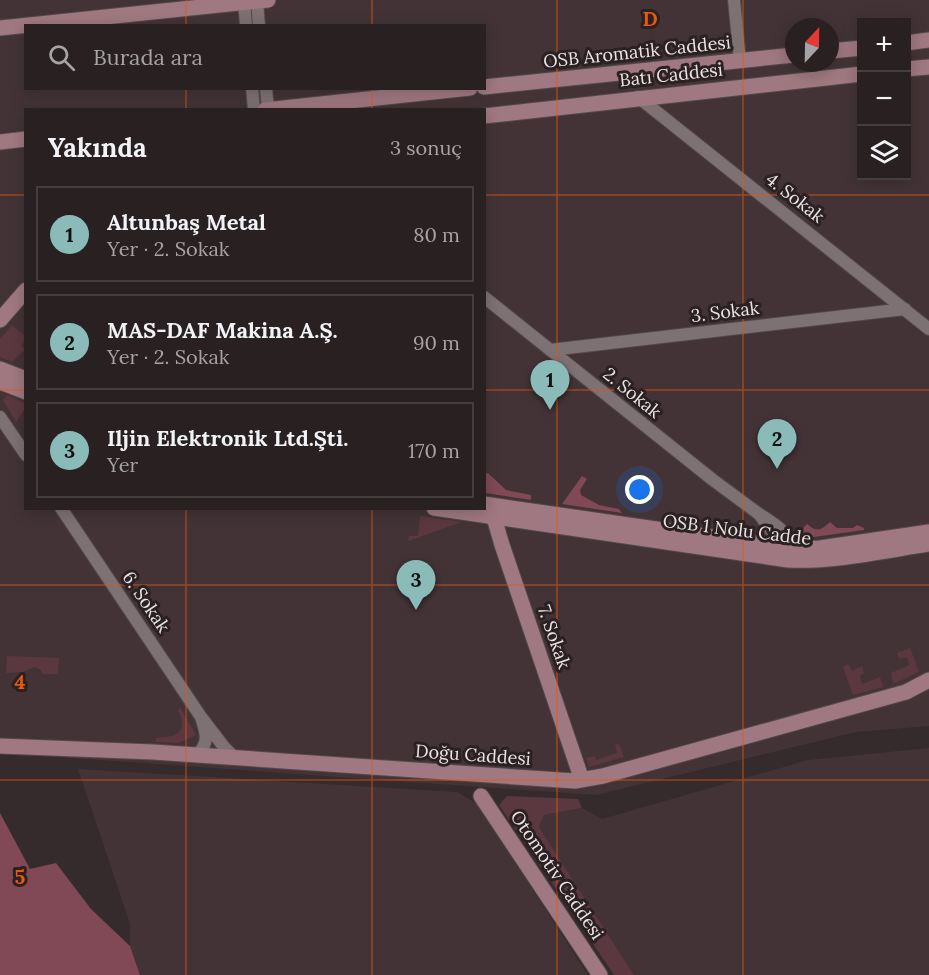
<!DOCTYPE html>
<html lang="tr">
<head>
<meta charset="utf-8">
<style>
  :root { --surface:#282021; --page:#30282a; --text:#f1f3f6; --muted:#a5a3a5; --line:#443e3f; --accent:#8bbbb9 }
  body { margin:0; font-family:Lora,serif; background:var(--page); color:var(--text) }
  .controls { position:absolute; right:18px; top:18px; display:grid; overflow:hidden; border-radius:0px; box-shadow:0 3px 15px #0003 }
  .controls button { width:54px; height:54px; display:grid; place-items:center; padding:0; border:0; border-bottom:2px solid var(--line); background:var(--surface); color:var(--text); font:30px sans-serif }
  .compass { position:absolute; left:785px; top:18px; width:54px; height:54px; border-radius:50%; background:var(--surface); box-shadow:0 3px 15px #0003; rotate:22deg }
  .you { position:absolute; left:640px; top:490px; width:21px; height:21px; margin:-15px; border:4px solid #fff; border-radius:50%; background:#1a73e8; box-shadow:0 0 0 9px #1a73e833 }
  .badge { display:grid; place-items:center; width:39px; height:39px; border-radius:50%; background:var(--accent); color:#111; font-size:20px; font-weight:700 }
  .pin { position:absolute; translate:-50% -50px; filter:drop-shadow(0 2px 3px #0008) }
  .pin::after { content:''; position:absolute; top:32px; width:21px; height:18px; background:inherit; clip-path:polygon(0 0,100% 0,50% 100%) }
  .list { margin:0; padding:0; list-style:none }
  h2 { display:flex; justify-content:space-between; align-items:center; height:78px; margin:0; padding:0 24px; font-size:26px }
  h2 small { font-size:20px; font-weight:400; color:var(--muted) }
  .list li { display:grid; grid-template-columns:39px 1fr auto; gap:18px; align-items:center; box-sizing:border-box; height:96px; margin:0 12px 12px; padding:0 12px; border:2px solid var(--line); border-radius:0px }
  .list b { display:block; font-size:22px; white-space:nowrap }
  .list p { margin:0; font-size:20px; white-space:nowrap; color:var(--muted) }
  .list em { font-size:20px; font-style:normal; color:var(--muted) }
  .icon { flex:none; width:33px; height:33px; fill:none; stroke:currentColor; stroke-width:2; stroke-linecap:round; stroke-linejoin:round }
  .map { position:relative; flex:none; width:929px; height:975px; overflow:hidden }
  .search { position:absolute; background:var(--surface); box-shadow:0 3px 15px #0003; left:24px; top:24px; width:462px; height:66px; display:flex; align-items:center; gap:15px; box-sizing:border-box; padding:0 21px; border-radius:0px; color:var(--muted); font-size:22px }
  .panel { position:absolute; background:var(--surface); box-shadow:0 3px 15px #0003; left:24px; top:108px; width:462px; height:402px; border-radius:0px }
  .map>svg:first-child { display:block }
</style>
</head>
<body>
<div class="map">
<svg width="929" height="975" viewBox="0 0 929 975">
  <rect width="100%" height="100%" fill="#352a2c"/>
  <!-- built -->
  <path fill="#433336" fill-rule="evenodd" d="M0,0H929V726L856,732L596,795L0,753ZM862,22H906V176H862ZM26,26H484V88H26ZM794,27H830V63H794ZM26,110H484V508H26Z
    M929,748V975H634L539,827L544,815L582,808L602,819L808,760Z
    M78,769L457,792L477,804L588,975H140L130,946V924Z"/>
  <!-- green -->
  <path fill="#5b3840" d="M12,325L25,336V340L21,346L25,349L12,362L0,357V339Z
    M7,395L25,403V409L16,422L3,400Z
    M420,516L462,522L408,541L409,536H418Z
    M910,648L919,672L893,684L891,673L909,665L907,657L899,659L897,653Z
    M7,656L59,658L58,674H42L41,670L35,667L22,672L6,673Z
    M848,664L852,671L862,666L864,674L860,675L862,684L880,677L883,687L853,695L843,667Z
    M180,707L196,735L179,743L156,742V738C177,737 189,733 178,710Z
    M619,744L624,757L589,767L586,758L595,756L596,760L617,753L615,745Z
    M507,796L578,799L582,808L544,815L539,827L634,975H614L499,805Z"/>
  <!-- forest -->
  <path fill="#814956" d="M488,473L506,490L531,495V500L485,493V474Z
    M582,476L587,479L580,490L581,495L599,505L619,509L622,513L562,504Z
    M830,522L837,528H853L857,525L864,528V530L807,538L800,532L807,524C817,533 821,530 830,522Z
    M0,813L30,869L56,863L91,909L130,946L140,975H0Z"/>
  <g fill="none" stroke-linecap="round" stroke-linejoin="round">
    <!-- street casing -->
    <g stroke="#52494b" stroke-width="14">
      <path id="street" d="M244,0L246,26
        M257,0L259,26
        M734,0L740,61
        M252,88L254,110
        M266,88L268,109
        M638,97L929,329
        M484,297L713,480L759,514
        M550,350L905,309
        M0,417L26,455
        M61,508L201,717
        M772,547L773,533L759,514C773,523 787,531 793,547L790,557
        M197,755C210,742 206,733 201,717L224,747L235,758"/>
    </g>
    <!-- secondary casing -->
    <g stroke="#52494b" stroke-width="17">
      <path id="secondary" d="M0,28L268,0
        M906,43L929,40
        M830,51L862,48
        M906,69L929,67
        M484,87L794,55
        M265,110L470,88
        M484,116L862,74
        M0,142L26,139
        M0,320L26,290
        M0,369L26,379
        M0,382L26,392
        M484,504L795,549L820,548L929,532
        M434,508L788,560C835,562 883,551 929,544
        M489,513L495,521L502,545L582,780
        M0,746L153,752L575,781L603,776L906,692L929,680
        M481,796L600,975"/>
    </g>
    <!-- street -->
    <use href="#street" stroke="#7d7173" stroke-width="12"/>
    <!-- secondary -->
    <use href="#secondary" stroke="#a07881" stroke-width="15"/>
  </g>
  <!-- grid -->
  <path fill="none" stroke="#e8590c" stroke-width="1.5" stroke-opacity="0.55" d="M186,0V26M372,0V26M557,0V975M743,0V975M186,88V110M372,88V110M0,195H26M484,195H929M0,390H26M484,390H929M186,508V975M372,508V975M0,585H929M0,780H929"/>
  <g text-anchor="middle" stroke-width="6" stroke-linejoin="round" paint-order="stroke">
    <!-- street labels -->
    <g font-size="18" fill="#eae3e4" stroke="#2b2123">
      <text transform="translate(637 52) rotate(-6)" y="6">OSB Aromatik Caddesi</text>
      <text transform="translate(671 75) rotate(-6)" y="6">Batı Caddesi</text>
      <text transform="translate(795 198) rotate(38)" y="6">4. Sokak</text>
      <text transform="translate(725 312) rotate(-7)" y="6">3. Sokak</text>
      <text transform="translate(632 393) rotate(39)" y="6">2. Sokak</text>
      <text transform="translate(737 530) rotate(7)" y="6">OSB 1 Nolu Cadde</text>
      <text transform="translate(146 602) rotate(56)" y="6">6. Sokak</text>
      <text transform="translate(554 637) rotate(71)" y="6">7. Sokak</text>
      <text transform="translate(473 755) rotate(4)" y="6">Doğu Caddesi</text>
      <text transform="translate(557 875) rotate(56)" y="6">Otomotiv Caddesi</text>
    </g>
  </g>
  <g font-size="20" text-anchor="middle" font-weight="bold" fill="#e8590c" stroke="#2b2123" stroke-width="6" stroke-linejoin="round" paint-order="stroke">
    <text x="650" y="26">D</text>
    <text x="20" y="689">4</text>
    <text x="20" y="884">5</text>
  </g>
</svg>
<div class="controls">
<button>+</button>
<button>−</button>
<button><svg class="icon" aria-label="layers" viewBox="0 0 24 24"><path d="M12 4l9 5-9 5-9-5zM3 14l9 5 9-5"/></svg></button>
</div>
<svg class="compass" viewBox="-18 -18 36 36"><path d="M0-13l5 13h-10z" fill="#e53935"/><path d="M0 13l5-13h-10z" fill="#a5a3a5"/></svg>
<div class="you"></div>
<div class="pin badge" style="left:550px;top:410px">1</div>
<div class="pin badge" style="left:777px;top:469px">2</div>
<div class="pin badge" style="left:416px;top:610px">3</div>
<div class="search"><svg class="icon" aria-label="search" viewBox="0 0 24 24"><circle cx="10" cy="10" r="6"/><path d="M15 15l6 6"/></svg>Burada ara</div>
<section class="panel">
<h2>Yakında<small>3 sonuç</small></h2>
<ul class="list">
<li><span class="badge">1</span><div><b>Altunbaş Metal</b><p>Yer · 2. Sokak</p></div><em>80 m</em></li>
<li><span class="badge">2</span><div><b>MAS-DAF Makina A.Ş.</b><p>Yer · 2. Sokak</p></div><em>90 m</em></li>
<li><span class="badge">3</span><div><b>Iljin Elektronik Ltd.Şti.</b><p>Yer</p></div><em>170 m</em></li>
</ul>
</section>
</div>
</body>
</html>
